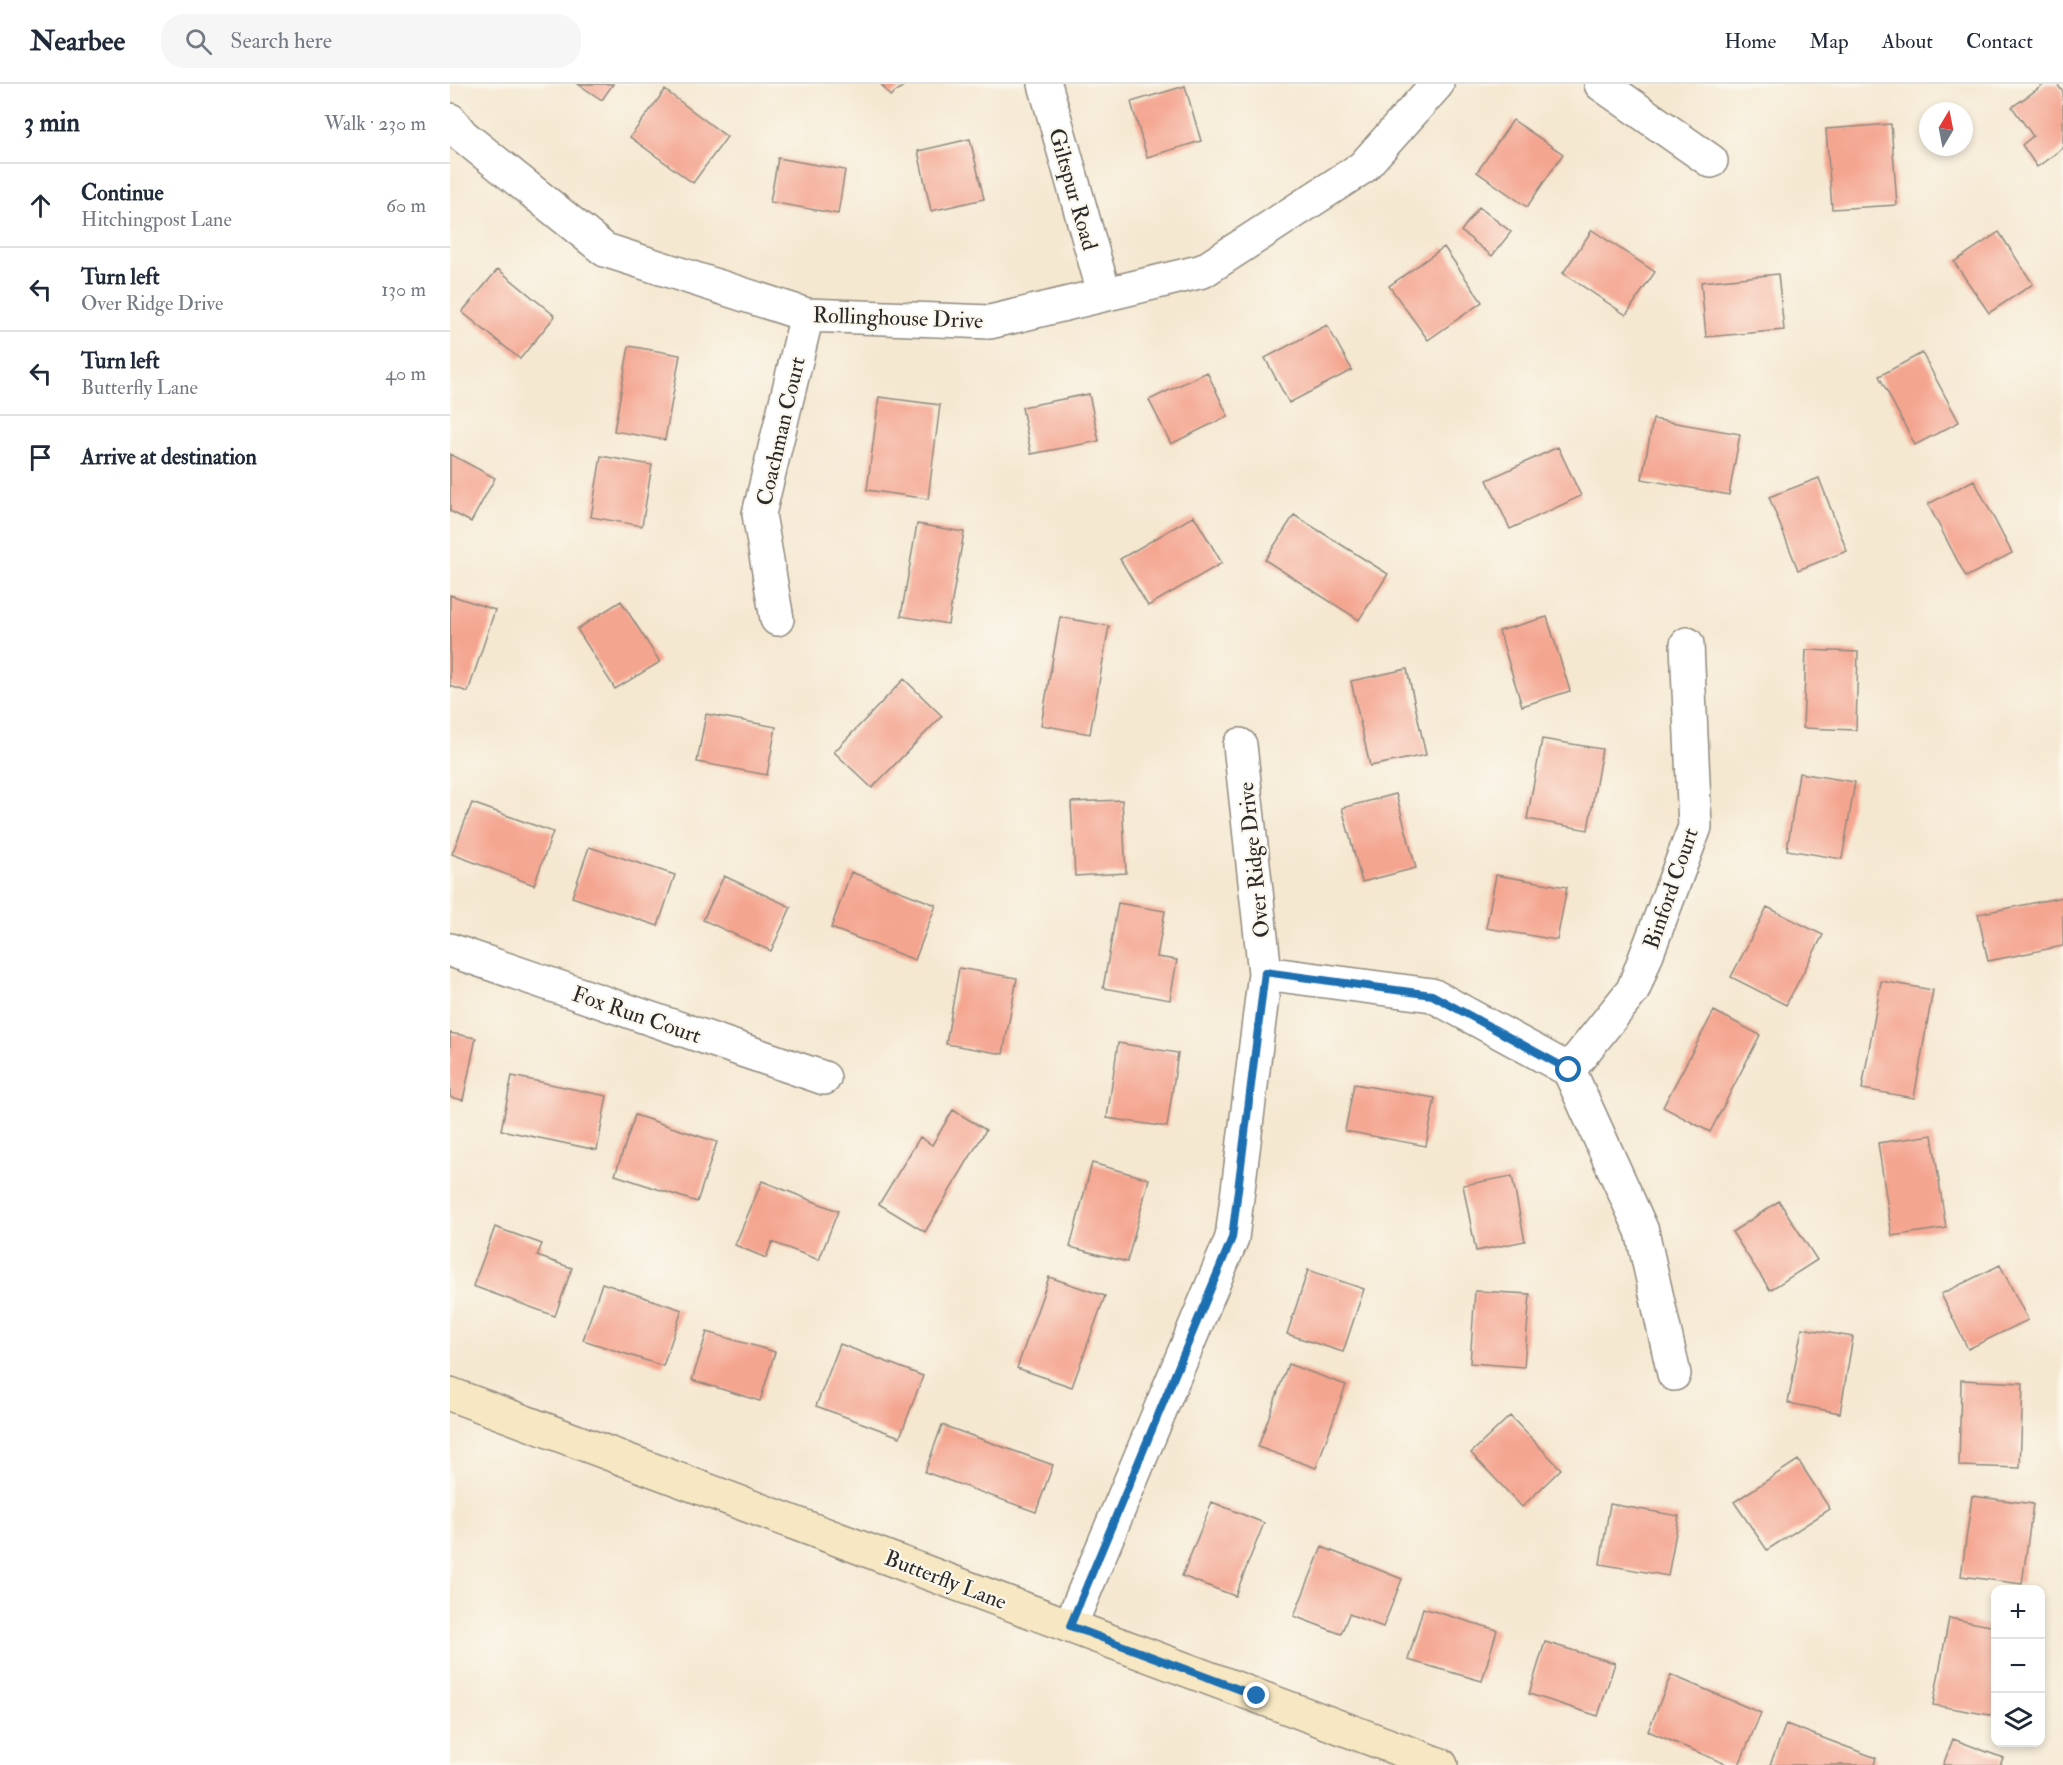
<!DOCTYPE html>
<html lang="en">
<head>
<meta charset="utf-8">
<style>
  :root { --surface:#fff; --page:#f6f6f7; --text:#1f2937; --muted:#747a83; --line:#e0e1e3 }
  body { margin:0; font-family:"IM FELL Double Pica",serif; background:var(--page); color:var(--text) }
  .controls { position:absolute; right:18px; bottom:18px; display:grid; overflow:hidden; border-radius:12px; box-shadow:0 3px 9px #0003 }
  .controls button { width:54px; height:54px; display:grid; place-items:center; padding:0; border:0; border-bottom:2px solid var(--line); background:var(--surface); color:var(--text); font:30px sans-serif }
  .compass { position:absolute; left:1469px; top:18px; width:54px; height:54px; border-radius:50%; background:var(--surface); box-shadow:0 3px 9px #0003; rotate:10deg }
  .stop { position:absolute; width:18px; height:18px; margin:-14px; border:4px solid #1f6fb2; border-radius:50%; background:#fff }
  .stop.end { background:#1f6fb2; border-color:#fff; box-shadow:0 2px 6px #0008 }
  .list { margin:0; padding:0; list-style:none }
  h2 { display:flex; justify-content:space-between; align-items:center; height:78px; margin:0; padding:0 24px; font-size:26px }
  h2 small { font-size:20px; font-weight:400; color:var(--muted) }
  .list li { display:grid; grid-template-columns:39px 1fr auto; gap:18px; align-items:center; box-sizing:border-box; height:84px; padding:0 24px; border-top:2px solid var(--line) }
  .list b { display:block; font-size:22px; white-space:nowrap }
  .list p { margin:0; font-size:20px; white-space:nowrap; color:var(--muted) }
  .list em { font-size:20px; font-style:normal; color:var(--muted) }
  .icon { flex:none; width:33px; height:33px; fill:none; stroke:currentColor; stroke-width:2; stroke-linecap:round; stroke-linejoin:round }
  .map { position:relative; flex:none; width:1613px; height:1681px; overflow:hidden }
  header { display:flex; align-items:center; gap:36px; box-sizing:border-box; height:84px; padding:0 30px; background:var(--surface); border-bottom:2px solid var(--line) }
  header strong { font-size:28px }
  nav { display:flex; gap:33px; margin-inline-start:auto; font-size:21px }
  .search { width:420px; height:54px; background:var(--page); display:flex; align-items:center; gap:15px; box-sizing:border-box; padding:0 21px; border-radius:24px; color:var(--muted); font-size:22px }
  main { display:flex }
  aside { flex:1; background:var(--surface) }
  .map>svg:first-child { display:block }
</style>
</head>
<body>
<header>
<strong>Nearbee</strong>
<div class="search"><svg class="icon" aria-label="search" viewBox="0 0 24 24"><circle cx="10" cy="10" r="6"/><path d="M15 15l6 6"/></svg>Search here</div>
<nav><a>Home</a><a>Map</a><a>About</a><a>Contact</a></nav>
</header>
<main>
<aside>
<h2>3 min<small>Walk · 230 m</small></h2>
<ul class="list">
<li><svg class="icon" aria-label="ahead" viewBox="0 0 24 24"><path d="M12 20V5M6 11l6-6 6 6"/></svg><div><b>Continue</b><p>Hitchingpost Lane</p></div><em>60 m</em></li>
<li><svg class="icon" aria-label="left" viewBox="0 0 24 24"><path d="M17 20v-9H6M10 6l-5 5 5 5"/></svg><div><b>Turn left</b><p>Over Ridge Drive</p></div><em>130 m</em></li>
<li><svg class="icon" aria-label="left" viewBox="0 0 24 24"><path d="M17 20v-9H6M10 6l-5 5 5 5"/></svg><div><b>Turn left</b><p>Butterfly Lane</p></div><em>40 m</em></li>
<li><svg class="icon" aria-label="arrive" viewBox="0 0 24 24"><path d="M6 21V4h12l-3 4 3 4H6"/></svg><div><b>Arrive at destination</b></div></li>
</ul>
</aside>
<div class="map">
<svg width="1613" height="1681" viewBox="0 0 1613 1681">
  <rect width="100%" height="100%" fill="#fbf7ec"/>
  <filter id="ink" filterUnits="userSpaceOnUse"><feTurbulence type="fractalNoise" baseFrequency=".0167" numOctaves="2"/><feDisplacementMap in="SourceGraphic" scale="12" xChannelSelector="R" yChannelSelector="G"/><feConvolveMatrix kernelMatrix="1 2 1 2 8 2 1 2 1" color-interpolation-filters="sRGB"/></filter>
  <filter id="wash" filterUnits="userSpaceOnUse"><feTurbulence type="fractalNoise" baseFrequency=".008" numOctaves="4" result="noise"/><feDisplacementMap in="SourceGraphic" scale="24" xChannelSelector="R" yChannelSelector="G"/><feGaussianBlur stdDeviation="1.35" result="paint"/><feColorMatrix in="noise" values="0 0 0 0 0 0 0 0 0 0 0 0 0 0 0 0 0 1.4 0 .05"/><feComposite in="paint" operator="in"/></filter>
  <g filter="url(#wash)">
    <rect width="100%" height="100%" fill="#f5e8d1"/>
    <g id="blocks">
      <!-- building -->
      <path fill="#f4a590" d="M128,0H163L152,16Z
        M431,0H456L440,12Z
        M1595,0H1607L1613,8V64L1587,83L1572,61L1583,52L1562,23Z
        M735,2L751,57L697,73L681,18Z
        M215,6L277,53L243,99L180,53Z
        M1063,36L1113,70L1077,123L1027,88Z
        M1441,40L1447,121L1382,125L1376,45Z
        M520,55L534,115L481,127L468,67Z
        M328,74L395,86L388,130L320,118Z
        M1029,123L1061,148L1042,172L1011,147Z
        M1142,146L1205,188L1176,231L1113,189Z
        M1549,148L1583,200L1539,229L1504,178Z
        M994,163L1032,218L978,256L939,202Z
        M48,185L105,232L70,275L12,228Z
        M1328,190L1334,246L1256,253L1251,198Z
        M877,241L902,286L839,319L815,274Z
        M179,262L230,271L215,356L164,347Z
        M1472,269L1509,338L1465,361L1429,292Z
        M757,288L778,332L721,360L699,316Z
        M639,310L649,357L581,370L572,323Z
        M429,313L490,321L478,415L417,406Z
        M1203,335L1290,350L1279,411L1192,395Z
        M1108,363L1131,412L1060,445L1037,396Z
        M0,370L45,394L21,438L0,427Z
        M151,372L202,381L192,442L141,433Z
        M1369,394L1397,467L1348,486L1319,413Z
        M1524,396L1562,469L1516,493L1478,420Z
        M844,431L938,490L909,536L815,476Z
        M744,432L772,479L698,522L670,475Z
        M467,440L514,448L498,540L451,532Z
        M0,511L45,526L18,608L0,602Z
        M171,517L210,578L165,605L127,545Z
        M610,533L659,542L640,650L591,641Z
        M1097,533L1120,607L1072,622L1049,547Z
        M1356,566L1408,568L1406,646L1353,644Z
        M957,585L976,671L920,682L901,597Z
        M454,595L492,632L422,704L384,668Z
        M256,630L326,643L317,691L247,678Z
        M1092,655L1152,665L1138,746L1077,735Z
        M1349,689L1405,698L1392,775L1337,766Z
        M946,710L966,784L912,798L892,724Z
        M672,716L676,789L625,792L621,718Z
        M22,719L103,748L84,801L2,770Z
        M139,763L225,791L208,842L122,813Z
        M401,788L486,821L465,876L381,844Z
        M1046,791L1117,803L1107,856L1036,844Z
        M274,792L341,823L321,867L253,836Z
        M1613,813V862L1538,877L1528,830Z
        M668,819L715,827L707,873L727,876L720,916L653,904Z
        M1317,823L1373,851L1336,921L1281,893Z
        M509,884L567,894L553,970L496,960Z
        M1431,897L1483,906L1464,1014L1412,1005Z
        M1264,927L1310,951L1260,1048L1213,1023Z
        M0,949L26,954L13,1016L0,1013Z
        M668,959L728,969L717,1043L657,1034Z
        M62,992L157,1012L147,1066L51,1046Z
        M904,1000L985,1014L976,1062L895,1047Z
        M503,1026L536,1046L475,1148L429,1120L470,1053L482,1061Z
        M185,1031L267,1058L247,1118L165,1091Z
        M1482,1051L1496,1144L1442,1152L1428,1059Z
        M642,1079L699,1095L677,1178L620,1163Z
        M1062,1092L1075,1157L1026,1167L1013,1101Z
        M312,1097L388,1127L369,1176L322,1158L316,1174L285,1161Z
        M1329,1117L1367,1176L1320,1206L1282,1148Z
        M45,1143L92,1160L87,1172L122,1184L105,1232L23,1202Z
        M1550,1181L1578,1236L1518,1265L1491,1210Z
        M858,1186L914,1205L893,1268L837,1250Z
        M599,1193L655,1212L622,1303L567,1284Z
        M152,1199L232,1226L213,1282L133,1256Z
        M1025,1207L1080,1210L1074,1283L1020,1279Z
        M1352,1244L1403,1253L1390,1329L1338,1319Z
        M257,1248L325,1268L310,1317L242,1296Z
        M390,1260L473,1292L450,1353L366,1322Z
        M838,1280L896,1301L866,1384L808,1363Z
        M1511,1296L1573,1299L1570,1384L1509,1382Z
        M1060,1332L1111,1385L1072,1423L1021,1369Z
        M492,1341L603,1381L586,1428L475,1388Z
        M1348,1376L1380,1425L1317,1466L1284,1418Z
        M1522,1412L1583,1420L1572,1500L1511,1492Z
        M762,1418L814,1439L785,1512L732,1492Z
        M1160,1420L1229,1432L1218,1492L1150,1480Z
        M872,1463L952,1495L933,1543L899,1530L891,1550L844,1532Z
        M973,1524L1047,1546L1032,1597L958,1576Z
        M1499,1534L1546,1543V1632L1483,1621Z
        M1095,1558L1165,1579L1148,1632L1079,1610Z
        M1221,1591L1311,1629L1289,1681H1278L1198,1647Z
        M1336,1640L1426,1674L1424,1681H1320Z
        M1503,1655L1553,1674L1550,1681H1493Z"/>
    </g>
  </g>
  <g filter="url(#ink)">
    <use href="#blocks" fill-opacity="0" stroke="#908a7e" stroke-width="1.5"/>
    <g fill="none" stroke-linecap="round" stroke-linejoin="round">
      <!-- street casing -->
      <g stroke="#908a7e" stroke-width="36">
        <path id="street" d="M595,0L654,209
          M1151,0L1261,77
          M0,36L12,51L155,166L357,231L540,238L753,187L913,83L987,0
          M327,535L309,430L357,231
          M0,866L374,994
          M815,889L982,911L1119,986L1192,1147L1224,1290
          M1119,986L1183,906L1245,743L1237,560
          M620,1542L782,1154L815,889L790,661"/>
      </g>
      <!-- secondary casing -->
      <g stroke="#908a7e" stroke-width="36">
        <path id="secondary" d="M0,1310L991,1681"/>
      </g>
      <!-- street -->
      <use href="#street" stroke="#fff" stroke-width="33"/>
      <!-- secondary -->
      <use href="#secondary" stroke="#f7e8c3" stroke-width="33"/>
    </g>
  </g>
  <g fill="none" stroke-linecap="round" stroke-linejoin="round" filter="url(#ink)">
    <!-- route -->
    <path stroke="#1f6fb2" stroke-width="8" d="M807,1612L620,1542L782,1154L815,888L982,911L1119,986"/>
  </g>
  <g text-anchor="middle" stroke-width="4.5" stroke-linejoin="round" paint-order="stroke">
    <!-- street labels -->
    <g font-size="22" fill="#2b2b2b" stroke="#fbf7ec">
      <text transform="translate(624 105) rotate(74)" y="8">Giltspur Road</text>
      <text transform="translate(448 233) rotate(2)" y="8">Rollinghouse Drive</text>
      <text transform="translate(330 347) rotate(-77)" y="8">Coachman Court</text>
      <text transform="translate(803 776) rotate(-96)" y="8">Over Ridge Drive</text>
      <text transform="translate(1220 804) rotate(-71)" y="8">Binford Court</text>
      <text transform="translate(187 930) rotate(19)" y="8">Fox Run Court</text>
      <text transform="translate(496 1495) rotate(21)" y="8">Butterfly Lane</text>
    </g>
  </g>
</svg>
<div class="controls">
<button>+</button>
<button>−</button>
<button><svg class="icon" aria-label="layers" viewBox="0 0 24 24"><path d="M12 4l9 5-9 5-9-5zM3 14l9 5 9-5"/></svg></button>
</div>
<svg class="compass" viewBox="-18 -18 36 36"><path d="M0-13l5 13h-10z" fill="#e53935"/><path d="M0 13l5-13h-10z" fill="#747a83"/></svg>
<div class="stop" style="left:1119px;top:986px"></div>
<div class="stop end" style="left:807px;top:1612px"></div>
</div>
</main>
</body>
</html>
